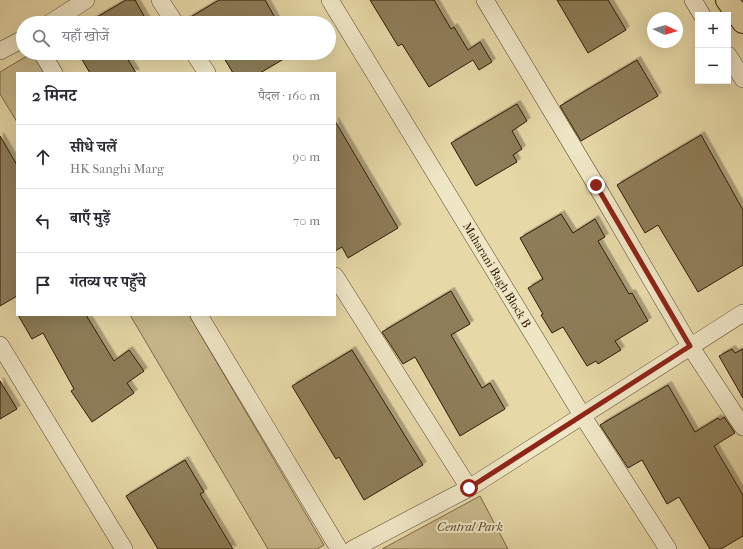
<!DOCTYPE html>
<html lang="hi">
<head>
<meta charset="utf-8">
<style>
  :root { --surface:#fff; --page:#f2f2f3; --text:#2b2b33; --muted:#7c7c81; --line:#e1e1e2 }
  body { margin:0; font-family:"IM FELL French Canon","Noto Serif Devanagari",serif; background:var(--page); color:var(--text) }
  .controls { position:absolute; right:12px; top:12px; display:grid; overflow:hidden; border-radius:0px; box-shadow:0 4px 16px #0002 }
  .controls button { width:36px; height:36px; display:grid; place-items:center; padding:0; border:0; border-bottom:1px solid var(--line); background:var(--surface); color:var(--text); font:20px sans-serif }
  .compass { position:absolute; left:647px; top:12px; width:36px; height:36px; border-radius:50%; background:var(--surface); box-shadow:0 4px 16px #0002; rotate:94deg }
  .stop { position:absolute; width:12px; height:12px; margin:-9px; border:3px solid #8f2418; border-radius:50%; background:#fff }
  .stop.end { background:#8f2418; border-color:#fff; box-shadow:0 1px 4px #0008 }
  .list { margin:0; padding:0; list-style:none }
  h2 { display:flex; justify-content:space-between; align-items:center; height:52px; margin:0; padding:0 16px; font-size:17px }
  h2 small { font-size:13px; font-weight:400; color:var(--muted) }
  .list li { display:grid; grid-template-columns:26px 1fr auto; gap:12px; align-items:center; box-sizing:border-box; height:64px; padding:0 16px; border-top:1px solid var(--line) }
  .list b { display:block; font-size:15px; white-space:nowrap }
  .list p { margin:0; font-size:13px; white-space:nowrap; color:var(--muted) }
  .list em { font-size:13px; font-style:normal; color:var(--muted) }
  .icon { flex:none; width:22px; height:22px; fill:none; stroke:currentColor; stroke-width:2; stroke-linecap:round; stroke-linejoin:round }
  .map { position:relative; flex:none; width:743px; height:549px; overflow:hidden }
  .search { position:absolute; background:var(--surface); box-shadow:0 4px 16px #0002; left:16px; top:16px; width:320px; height:44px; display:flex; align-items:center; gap:10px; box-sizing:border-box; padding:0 14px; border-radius:22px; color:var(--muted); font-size:15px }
  .panel { position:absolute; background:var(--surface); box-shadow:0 4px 16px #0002; left:16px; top:72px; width:320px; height:244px; border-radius:0px }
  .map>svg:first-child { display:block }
</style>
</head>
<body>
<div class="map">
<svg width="743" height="549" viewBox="0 0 743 549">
  <defs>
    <filter id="shadow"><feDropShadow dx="3.5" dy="-3.5" stdDeviation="0" flood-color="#0004"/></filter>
  </defs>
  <rect width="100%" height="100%" fill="#e6d8a7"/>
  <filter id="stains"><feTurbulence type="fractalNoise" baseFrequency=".005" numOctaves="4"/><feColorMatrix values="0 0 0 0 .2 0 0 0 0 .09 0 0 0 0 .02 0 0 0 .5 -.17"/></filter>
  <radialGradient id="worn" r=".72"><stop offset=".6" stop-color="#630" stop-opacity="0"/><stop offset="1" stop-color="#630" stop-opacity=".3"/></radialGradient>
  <!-- green -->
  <path fill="#c7b88b" stroke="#7a6948" d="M32,53H34L46,73H17V122L0,94V72Z
    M130,315H189L324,545L317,549H268Z
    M480,496L508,549H382Z"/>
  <!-- building -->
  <path fill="#8d7d59" stroke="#2d1a04" filter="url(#shadow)" d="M126,0H135L148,23H87Z
    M219,0H265L278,23H185L184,21Z
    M370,0H434L451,29L454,27L468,50L480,42L492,62L479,70L473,60L429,87L402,44L398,46Z
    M557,0H608L626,30L588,53Z
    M78,53H124L136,73H90Z
    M221,53H294L260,73H233Z
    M637,60L658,96L581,141L560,106Z
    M517,104L527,121L512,131L522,149L513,155L517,162L476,186L451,143Z
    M335,121L398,228L348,258L342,247L335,251Z
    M701,135L743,210V265L698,292L658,225L645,233L617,185Z
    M0,136L17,165V296L0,306Z
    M561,214L573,233L595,219L605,237L598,241L629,294L632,293L648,321L615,341L621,350L598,364L596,361L587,366L563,327L552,333L541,315L543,314L528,288L543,279L520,238Z
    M451,291L470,324L451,335L482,388L490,383L505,409L460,436L415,357L403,364L382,332Z
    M18,315H86L114,361L129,350L144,371L127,383L134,393L92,422L71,391L74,389L43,333L32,339Z
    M732,349L735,353L743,349V398L719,356Z
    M352,350L423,465L364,500L339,457L336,459L292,386Z
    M0,381L17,409L0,419Z
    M668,385L695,432L718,418L720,420L724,417L735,433L714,446L743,495V536L721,549H710L679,497L667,504L642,460L628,468L600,425Z
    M185,460L204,492L200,494L233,549H158L126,496Z"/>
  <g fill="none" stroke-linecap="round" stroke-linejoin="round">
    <!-- minor casing -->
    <g stroke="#5b4a2d" stroke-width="18">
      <path id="minor" d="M160,0L175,23
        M330,0L582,415L668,549
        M485,0L596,185L690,346L743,427
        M693,0L702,15
        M50,23L86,0
        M0,51L23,39
        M42,53L54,73
        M194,53L207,73
        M728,55L743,79
        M335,276L469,488
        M199,315L339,549
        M0,345L124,549
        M353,549L469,488L743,313"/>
    </g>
    <!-- primary casing -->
    <g stroke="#2d1a04" stroke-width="24">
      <path id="primary" d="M727,0L743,22"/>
    </g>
    <!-- minor -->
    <use href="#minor" stroke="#efe6c6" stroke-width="17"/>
    <!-- primary -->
    <use href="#primary" stroke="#e6d8a7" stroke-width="22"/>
  </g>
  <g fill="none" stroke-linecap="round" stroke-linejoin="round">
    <!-- route -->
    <path stroke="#8f2418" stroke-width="5" d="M469,488L690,346L596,185"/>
  </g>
  <g text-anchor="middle" stroke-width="4" stroke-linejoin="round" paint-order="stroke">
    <!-- street labels -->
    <g font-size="12" fill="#2d1a04" stroke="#efe6c6">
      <text transform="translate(497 275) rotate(59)" y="4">Maharani Bagh Block B</text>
    </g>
    <!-- park labels -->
    <g font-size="12" font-style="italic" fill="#5b492c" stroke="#efe6c6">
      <text x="470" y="531">Central Park</text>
    </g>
  </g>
  <rect width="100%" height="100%" filter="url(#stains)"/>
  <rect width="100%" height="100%" fill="url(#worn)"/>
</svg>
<div class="controls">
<button>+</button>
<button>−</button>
</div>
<svg class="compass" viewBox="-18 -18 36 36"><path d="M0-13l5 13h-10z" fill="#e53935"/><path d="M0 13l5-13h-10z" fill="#7c7c81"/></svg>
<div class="stop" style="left:469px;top:488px"></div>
<div class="stop end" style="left:596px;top:185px"></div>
<div class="search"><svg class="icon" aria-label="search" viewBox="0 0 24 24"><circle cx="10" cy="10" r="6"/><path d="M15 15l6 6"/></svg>यहाँ खोजें</div>
<section class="panel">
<h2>2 मिनट<small>पैदल · 160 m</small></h2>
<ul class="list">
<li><svg class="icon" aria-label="ahead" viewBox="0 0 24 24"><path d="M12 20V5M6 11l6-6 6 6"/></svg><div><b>सीधे चलें</b><p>HK Sanghi Marg</p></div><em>90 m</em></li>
<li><svg class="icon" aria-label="left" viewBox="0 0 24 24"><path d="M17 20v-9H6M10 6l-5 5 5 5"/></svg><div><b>बाएँ मुड़ें</b></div><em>70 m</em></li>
<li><svg class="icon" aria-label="arrive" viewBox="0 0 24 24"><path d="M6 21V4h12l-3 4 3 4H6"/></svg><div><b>गंतव्य पर पहुँचे</b></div></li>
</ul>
</section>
</div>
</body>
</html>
